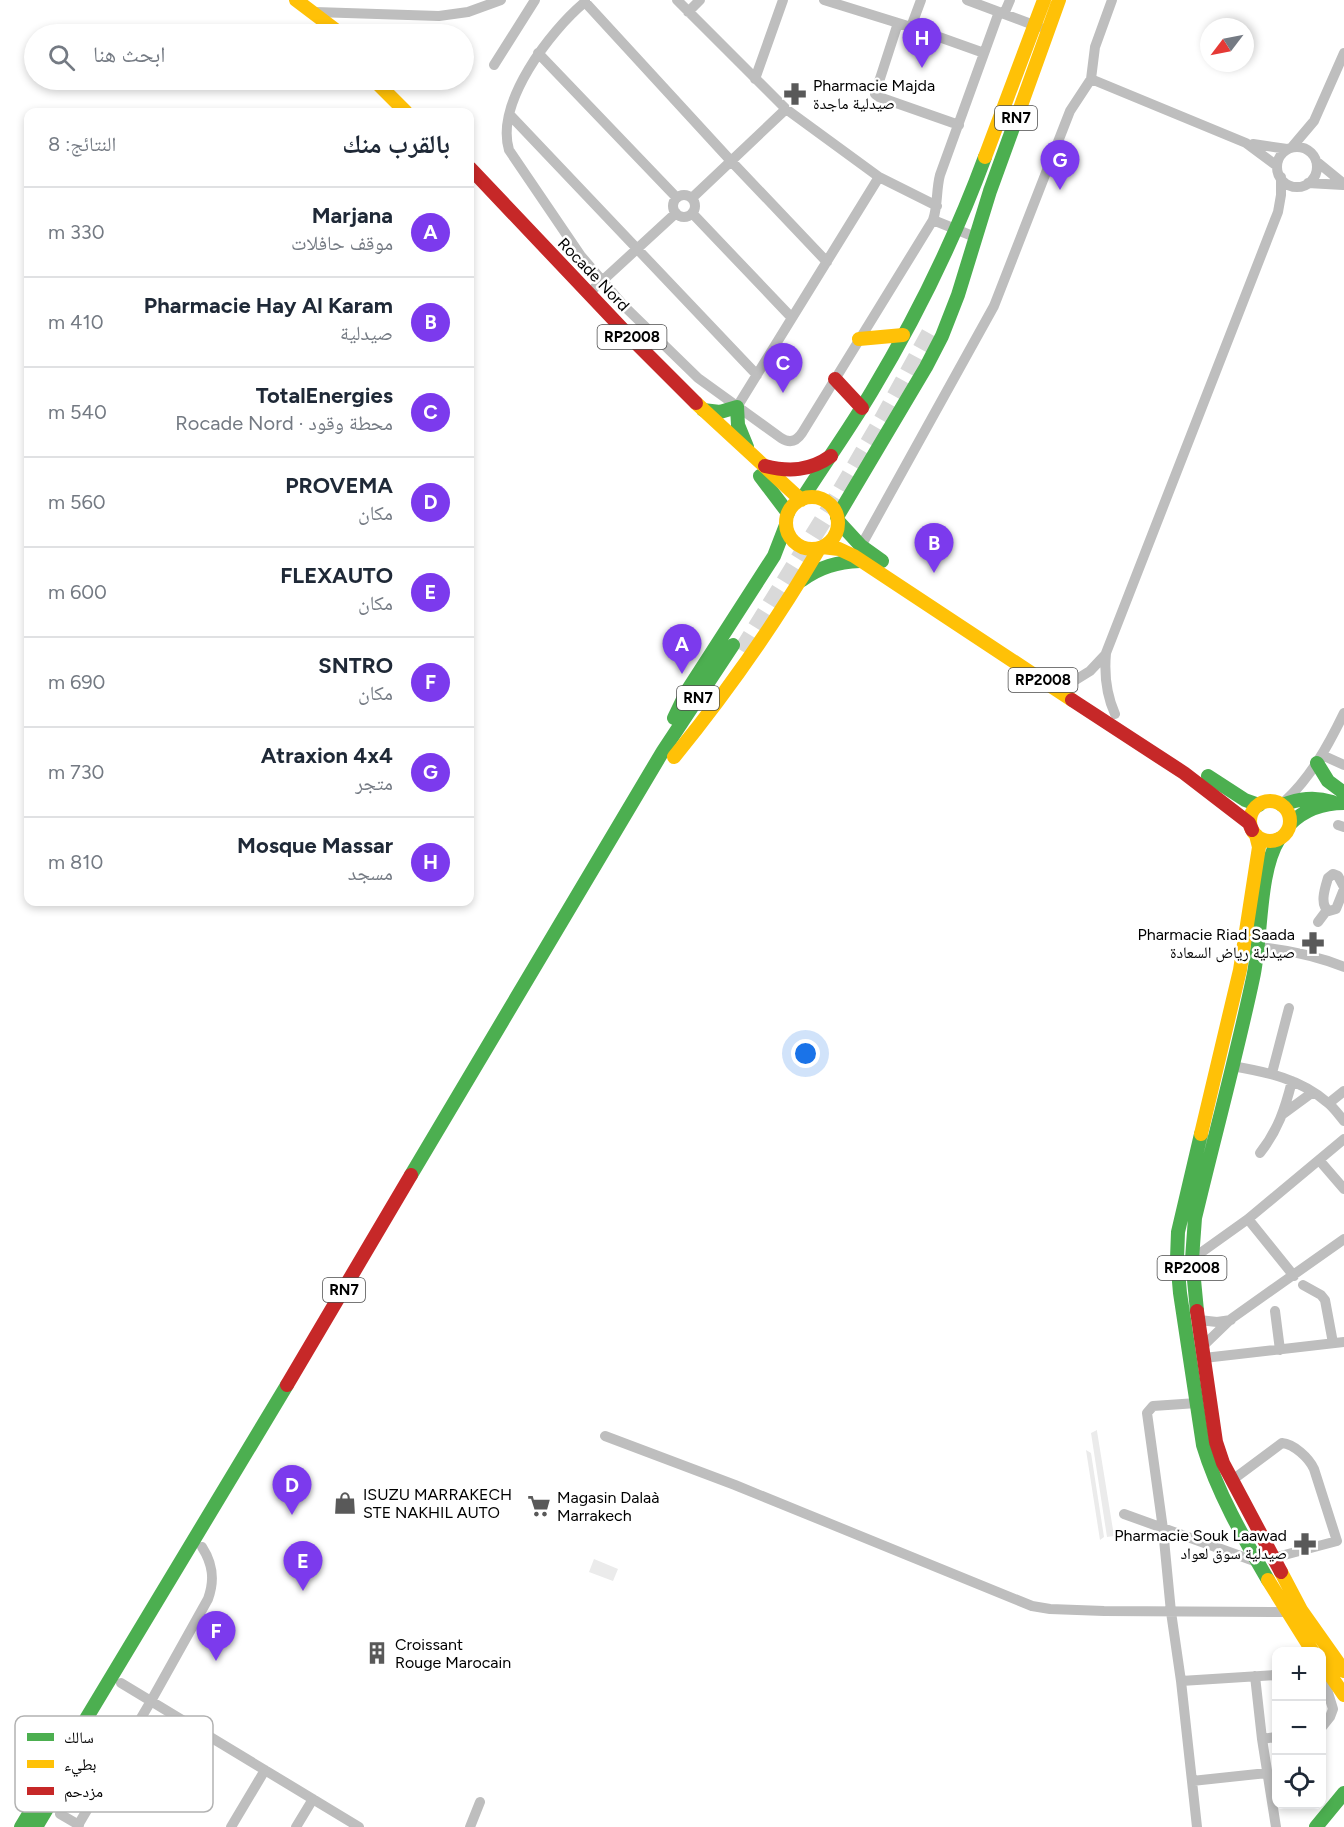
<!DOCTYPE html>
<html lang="ar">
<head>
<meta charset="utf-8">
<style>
  :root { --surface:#fff; --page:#f2f2f3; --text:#1f2937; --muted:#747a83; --line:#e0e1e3; --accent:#7c3aed }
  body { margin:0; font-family:Figtree,"Noto Naskh Arabic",sans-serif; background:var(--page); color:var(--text); direction:rtl }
  .controls { position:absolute; right:18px; bottom:18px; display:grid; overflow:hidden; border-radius:12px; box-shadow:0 3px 9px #0003 }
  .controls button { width:54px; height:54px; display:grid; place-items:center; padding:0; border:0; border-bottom:2px solid var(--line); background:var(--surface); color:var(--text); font:30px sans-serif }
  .compass { position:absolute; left:1200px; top:18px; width:54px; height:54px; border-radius:50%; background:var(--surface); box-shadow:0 3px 9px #0003; rotate:238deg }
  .you { position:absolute; left:806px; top:1054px; width:21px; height:21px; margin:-15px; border:4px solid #fff; border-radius:50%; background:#1a73e8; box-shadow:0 0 0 9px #1a73e833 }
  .badge { display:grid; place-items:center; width:39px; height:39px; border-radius:50%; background:var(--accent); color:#fff; font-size:20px; font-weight:700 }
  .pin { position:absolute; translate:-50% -50px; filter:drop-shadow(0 2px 3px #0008) }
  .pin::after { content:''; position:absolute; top:32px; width:21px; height:18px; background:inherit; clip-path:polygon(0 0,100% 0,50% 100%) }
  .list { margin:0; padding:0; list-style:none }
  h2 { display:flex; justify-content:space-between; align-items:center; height:78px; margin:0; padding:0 24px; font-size:26px }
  h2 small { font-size:20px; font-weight:400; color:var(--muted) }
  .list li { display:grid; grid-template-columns:39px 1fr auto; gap:18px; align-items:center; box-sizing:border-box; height:90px; padding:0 24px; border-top:2px solid var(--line) }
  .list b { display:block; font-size:22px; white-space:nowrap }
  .list p { margin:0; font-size:20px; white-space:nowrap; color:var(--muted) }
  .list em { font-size:20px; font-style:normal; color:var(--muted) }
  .icon { flex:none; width:33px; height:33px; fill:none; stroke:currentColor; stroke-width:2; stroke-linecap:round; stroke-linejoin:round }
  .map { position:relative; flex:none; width:1344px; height:1827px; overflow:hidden; direction:ltr }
  .search { position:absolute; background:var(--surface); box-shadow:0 3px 9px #0003; left:24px; top:24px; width:450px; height:66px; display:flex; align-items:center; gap:15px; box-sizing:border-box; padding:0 21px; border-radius:33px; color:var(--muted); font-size:22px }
  .panel { position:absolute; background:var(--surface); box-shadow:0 3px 9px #0003; left:24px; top:108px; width:450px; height:798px; border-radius:12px; direction:rtl }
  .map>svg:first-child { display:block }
</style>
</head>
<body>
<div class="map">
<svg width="1344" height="1827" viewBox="0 0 1344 1827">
  <rect width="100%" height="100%" fill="#fff"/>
  <!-- green -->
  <path fill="#ebebeb" d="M1097,1430V1431L1114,1536L1107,1537L1091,1433Z
    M1086,1450L1091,1453L1104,1537L1100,1540Z
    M594,1559L618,1569L613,1581L589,1572Z"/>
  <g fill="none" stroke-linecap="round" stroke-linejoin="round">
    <!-- highway-tunnel -->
    <path stroke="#d9d9d9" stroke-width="18" stroke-dasharray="18 9" stroke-linecap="butt" d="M742,651L838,496L883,419L933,328"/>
    <!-- street -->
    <path stroke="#bebebe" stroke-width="10" d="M585,0V2L731,161L827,262
      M677,0L786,109L879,177L937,206
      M824,0L911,27L984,53
      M967,0L1039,27
      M585,2C550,31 495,103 509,150L581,256L624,306L698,378L781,438C789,443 796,442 802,433L933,220C938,206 936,190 940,175L999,12
      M315,12L439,16L468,12L501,0
      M688,12L700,0
      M1004,14L1010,0
      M898,23L875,94L879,97L959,125
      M911,27L921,0
      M538,53L677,198
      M494,65L535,0
      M755,79L783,0
      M1091,79L1246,143L1277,166
      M510,115L757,375
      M1253,144L1287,149
      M1292,147L1314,121L1344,53
      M1277 167a20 20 0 1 1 40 0a20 20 0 1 1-40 0Z
      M1316,161L1344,184
      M1308,183L1343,185
      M673 206a11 11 0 1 1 22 0a11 11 0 1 1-22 0Z
      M692,198L786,109
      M692,213L792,318
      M933,220L975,237
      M589,293L676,213
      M737,407L879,177
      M861,546L994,306L1070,111L1091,79L1095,47L1112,0
      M1069,684L1090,671L1106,654
      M1115,714C1106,694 1104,675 1106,653L1278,212L1281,195V177
      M1322,755L1344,765
      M1284,802C1311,777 1328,746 1344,713
      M1338,825L1344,827
      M1344,887L1338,876L1333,874L1328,878C1325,888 1319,905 1329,911L1336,909L1344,889
      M1318,922L1327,910
      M1258,947C1288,950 1315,955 1344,967
      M1232,1066C1267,1072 1301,1079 1328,1103C1334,1108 1339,1115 1344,1121
      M1272,1073L1289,1008
      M1329,1103L1344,1091
      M1283,1114L1313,1092
      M1260,1153C1278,1130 1285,1109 1292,1081
      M1319,1160L1344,1189
      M1248,1219L1294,1276
      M1192,1259L1248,1219L1344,1139
      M1303,1285L1321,1295L1325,1300L1333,1343
      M1275,1311L1280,1350
      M1199,1320L1217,1322L1231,1320
      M1203,1346L1231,1319L1344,1239
      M1204,1358L1344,1342
      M1197,1403L1153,1406L1147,1413L1163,1529L1171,1612L1181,1681L1197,1827
      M605,1436L735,1485L1032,1606L1050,1609L1104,1611L1286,1612
      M1231,1481L1282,1443C1294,1444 1309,1458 1314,1469L1337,1541L1273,1558
      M1124,1514L1257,1562
      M1255,1676L1262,1739L1276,1827
      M1181,1681L1276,1675
      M121,1683L359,1827
      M1322,1727L1330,1717L1333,1709L1322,1673L1324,1671
      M1262,1739L1276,1737
      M1192,1781L1267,1773
      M60,1814L79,1825
      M77,1827L151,1701L208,1599C215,1580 213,1564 202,1547
      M231,1827L265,1770
      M296,1827L313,1799
      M470,1827L480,1802"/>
    <!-- fast -->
    <path stroke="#4caf50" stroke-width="14" d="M703,410L720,412L737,407L738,425L747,447
      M760,476L788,513
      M802,499C825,463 850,428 872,391C917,316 955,238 985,157
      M837,517L926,367L942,336L958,295L990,191L1018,114
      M838,521L861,546L882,561
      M802,580C820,567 837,562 860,561
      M674,718L687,691L774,556L786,525
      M1317,763L1328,781L1344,793
      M1208,776L1245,800L1259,805
      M1282,805C1299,799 1314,796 1332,802
      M1290,824C1305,809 1323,803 1344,803
      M1201,1134L1178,1232L1177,1259L1180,1293L1203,1445C1217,1492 1243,1537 1268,1580
      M411,1175L663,751L733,645
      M1197,1311L1192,1259L1195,1218C1214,1138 1236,1058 1253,978C1262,938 1258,872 1279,839
      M21,1827L287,1385
      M36,1827L51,1802
      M1316,1827L1344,1793"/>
    <!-- slow -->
    <path stroke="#ffc107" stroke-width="14" d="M296,0L341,34
      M374,80L406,112
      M1018,114L1059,0
      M985,157L1044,0
      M859,339L903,335
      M696,403L801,500
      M786 523a26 26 0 1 1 52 0a26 26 0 1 1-52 0Z
      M822,547L839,549L854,556L1072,700
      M674,757C727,692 776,622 819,549
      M1250 821a20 20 0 1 1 40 0a20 20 0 1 1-40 0Z
      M1201,1134L1240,970L1259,847L1256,835
      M1281,1572L1301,1610L1344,1671
      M1268,1580L1313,1652
      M1322,1663L1344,1695"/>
    <!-- jam -->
    <path stroke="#c62828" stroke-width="14" d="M470,168L631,338L696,403
      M835,379L862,408
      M765,466C789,472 810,471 831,456
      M1072,700L1184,773L1249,823L1252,830
      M1197,1311L1216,1442L1223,1463L1281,1572
      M287,1385L411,1175"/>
  </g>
  <!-- icons -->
  <defs>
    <g id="pharmacy-bare" transform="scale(1.8)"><path d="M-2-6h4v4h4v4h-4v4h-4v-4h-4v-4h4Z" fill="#595959" stroke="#fff" stroke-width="2.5" paint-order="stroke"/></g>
    <g id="shop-bare" transform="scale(1.8)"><path d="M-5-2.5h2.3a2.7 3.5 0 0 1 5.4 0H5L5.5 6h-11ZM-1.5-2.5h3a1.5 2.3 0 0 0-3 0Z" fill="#595959" stroke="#fff" stroke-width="2.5" paint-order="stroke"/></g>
    <g id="supermarket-bare" transform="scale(1.8)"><path d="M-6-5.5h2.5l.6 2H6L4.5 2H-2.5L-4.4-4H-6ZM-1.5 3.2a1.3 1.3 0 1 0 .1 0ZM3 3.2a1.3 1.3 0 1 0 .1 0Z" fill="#595959" stroke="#fff" stroke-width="2.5" paint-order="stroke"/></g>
    <g id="building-bare" transform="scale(1.8)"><path d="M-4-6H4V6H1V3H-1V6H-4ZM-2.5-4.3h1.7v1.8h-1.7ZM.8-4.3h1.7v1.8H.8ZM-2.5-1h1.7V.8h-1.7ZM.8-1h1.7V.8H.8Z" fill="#595959" stroke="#fff" stroke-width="2.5" paint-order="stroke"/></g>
  </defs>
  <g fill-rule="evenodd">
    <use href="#pharmacy-bare" x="795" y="94"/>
    <use href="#pharmacy-bare" x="1313" y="943"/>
    <use href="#shop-bare" x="345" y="1503"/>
    <use href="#supermarket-bare" x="539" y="1506"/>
    <use href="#pharmacy-bare" x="1305" y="1544"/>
    <use href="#building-bare" x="377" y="1653"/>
  </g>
  <g text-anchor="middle" stroke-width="5" stroke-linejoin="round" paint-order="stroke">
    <!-- shield labels -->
    <g fill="#fff" stroke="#4c4c4c" stroke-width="1.5">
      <rect x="995" y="106" width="42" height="24" rx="4.5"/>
      <rect x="597.5" y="325" width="69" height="24" rx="4.5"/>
      <rect x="1008.5" y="668" width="69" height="24" rx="4.5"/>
      <rect x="677" y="686" width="42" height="24" rx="4.5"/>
      <rect x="1157.5" y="1256" width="69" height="24" rx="4.5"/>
      <rect x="323" y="1278" width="42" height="24" rx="4.5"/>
    </g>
    <g font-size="15" font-weight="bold" fill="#000">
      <text x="1016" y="123">RN7</text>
      <text x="632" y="342">RP2008</text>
      <text x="1043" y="685">RP2008</text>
      <text x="698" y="703">RN7</text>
      <text x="1192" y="1273">RP2008</text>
      <text x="344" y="1295">RN7</text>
    </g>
    <!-- poi labels -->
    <g font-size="16" fill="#000" stroke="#fff" text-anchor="start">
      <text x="813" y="91">Pharmacie Majda<tspan x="813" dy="18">صيدلية ماجدة</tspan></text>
      <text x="1295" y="940" text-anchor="end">Pharmacie Riad Saada<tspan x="1295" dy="18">صيدلية رياض السعادة</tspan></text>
      <text x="363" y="1500">ISUZU MARRAKECH<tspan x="363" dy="18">STE NAKHIL AUTO</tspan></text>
      <text x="557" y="1503">Magasin Dalaà<tspan x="557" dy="18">Marrakech</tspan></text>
      <text x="1287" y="1541" text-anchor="end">Pharmacie Souk Laawad<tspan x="1287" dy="18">صيدلية سوق لعواد</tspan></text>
      <text x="395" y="1650">Croissant<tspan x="395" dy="18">Rouge Marocain</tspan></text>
    </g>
    <!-- street labels -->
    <g font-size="16" fill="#000" stroke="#fff">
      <text transform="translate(594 274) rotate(46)" y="6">Rocade Nord</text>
    </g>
  </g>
  <!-- legend -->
  <rect x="15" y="1716" width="198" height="96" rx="9" fill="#fff" stroke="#b2b2b2" stroke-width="1.5"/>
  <rect x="27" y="1733" width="27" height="8" fill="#4caf50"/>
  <rect x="27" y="1760" width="27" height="8" fill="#ffc107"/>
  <rect x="27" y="1787" width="27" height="8" fill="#c62828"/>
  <g font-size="16" fill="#000">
    <text x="64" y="1743">سالك</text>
    <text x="64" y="1770">بطيء</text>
    <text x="64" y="1797">مزدحم</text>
  </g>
</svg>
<div class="controls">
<button>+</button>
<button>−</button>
<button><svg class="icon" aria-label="locate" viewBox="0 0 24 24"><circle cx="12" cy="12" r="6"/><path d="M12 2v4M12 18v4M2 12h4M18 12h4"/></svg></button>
</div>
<svg class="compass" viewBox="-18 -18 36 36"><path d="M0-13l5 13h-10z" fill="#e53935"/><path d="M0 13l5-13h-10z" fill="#747a83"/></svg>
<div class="you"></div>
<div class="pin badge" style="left:682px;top:674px">A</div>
<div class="pin badge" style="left:934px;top:573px">B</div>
<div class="pin badge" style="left:783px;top:393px">C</div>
<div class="pin badge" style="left:292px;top:1515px">D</div>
<div class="pin badge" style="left:303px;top:1591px">E</div>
<div class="pin badge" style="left:216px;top:1661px">F</div>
<div class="pin badge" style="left:1060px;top:190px">G</div>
<div class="pin badge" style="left:922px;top:68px">H</div>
<div class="search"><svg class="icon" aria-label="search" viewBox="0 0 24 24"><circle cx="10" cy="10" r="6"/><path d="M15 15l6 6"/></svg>ابحث هنا</div>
<section class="panel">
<h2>بالقرب منك<small>النتائج: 8</small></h2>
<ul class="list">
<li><span class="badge">A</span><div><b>Marjana</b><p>موقف حافلات</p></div><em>330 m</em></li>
<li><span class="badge">B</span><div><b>Pharmacie Hay Al Karam</b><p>صيدلية</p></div><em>410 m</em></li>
<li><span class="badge">C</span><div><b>TotalEnergies</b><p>محطة وقود · Rocade Nord</p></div><em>540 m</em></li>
<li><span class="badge">D</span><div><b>PROVEMA</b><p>مكان</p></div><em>560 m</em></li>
<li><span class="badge">E</span><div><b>FLEXAUTO</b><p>مكان</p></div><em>600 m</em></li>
<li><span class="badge">F</span><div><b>SNTRO</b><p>مكان</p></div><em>690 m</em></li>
<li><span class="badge">G</span><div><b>Atraxion 4x4</b><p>متجر</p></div><em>730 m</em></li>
<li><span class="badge">H</span><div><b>Mosque Massar</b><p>مسجد</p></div><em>810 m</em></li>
</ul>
</section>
</div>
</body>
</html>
